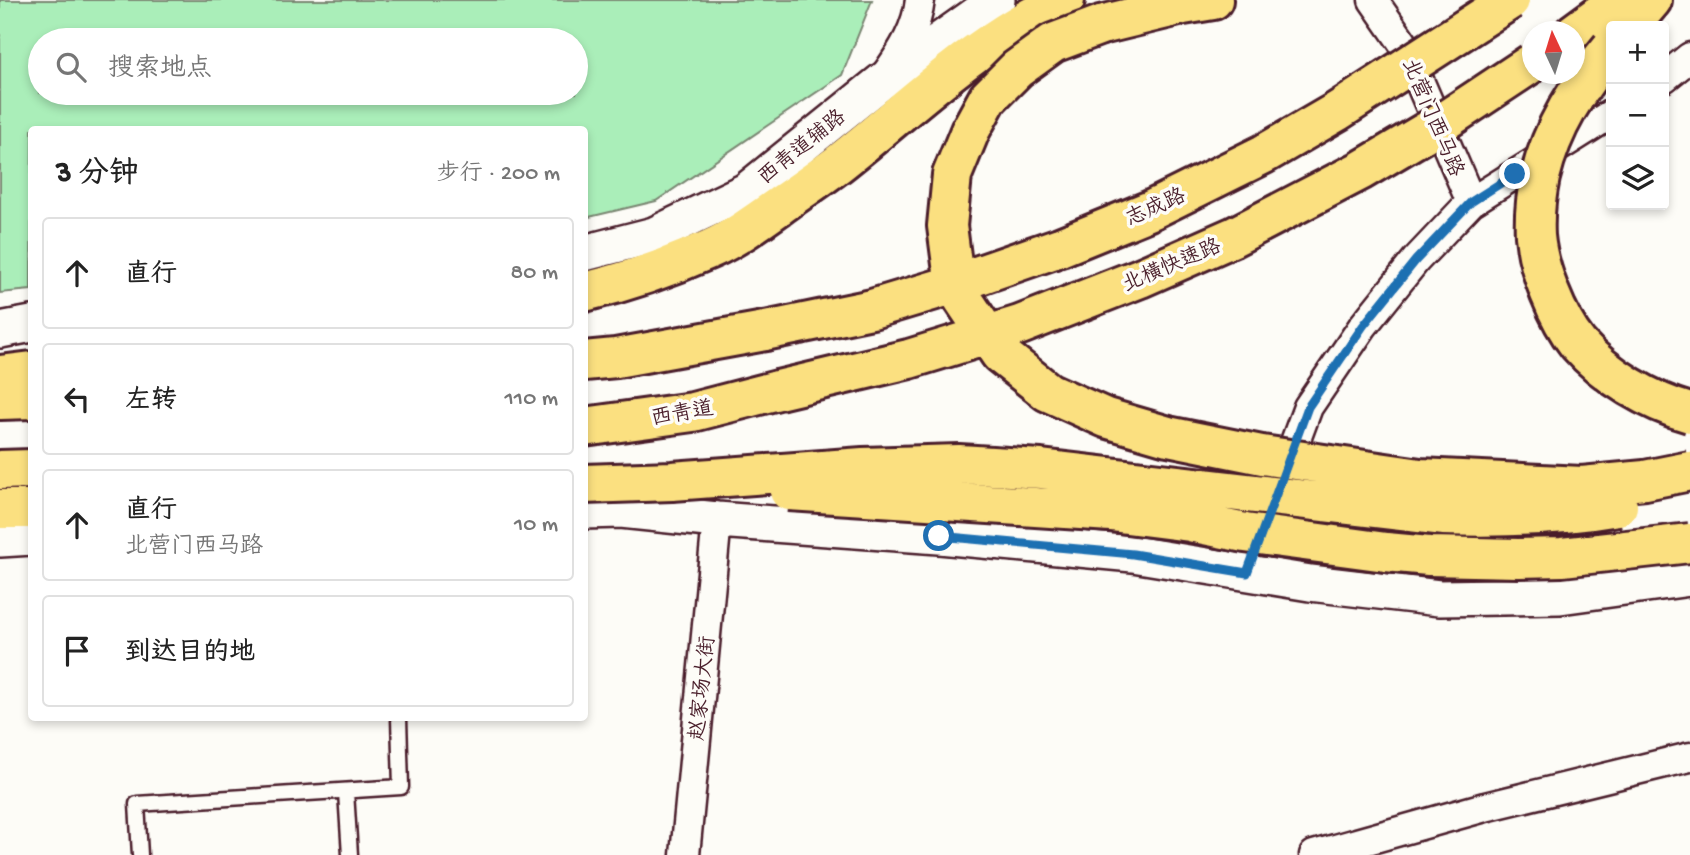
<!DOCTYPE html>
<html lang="zh">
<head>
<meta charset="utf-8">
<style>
  :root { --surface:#fff; --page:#f6f6f6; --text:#222; --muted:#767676; --line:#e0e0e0 }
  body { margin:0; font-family:"Gochi Hand","LXGW WenKai TC",sans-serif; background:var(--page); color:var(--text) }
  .controls { position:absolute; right:21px; top:21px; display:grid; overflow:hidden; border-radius:7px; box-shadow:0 4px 10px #0003 }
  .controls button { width:63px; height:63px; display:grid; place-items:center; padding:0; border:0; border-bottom:2px solid var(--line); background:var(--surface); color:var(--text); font:35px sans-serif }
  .compass { position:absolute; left:1522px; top:21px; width:63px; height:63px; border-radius:50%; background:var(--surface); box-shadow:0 4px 10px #0003; rotate:356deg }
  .stop { position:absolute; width:21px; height:21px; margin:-16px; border:5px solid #1f6fb2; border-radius:50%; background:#fff }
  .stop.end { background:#1f6fb2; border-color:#fff; box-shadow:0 2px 7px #0008 }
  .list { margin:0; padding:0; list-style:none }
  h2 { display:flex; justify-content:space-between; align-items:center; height:91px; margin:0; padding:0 28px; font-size:30px }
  h2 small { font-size:23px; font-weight:400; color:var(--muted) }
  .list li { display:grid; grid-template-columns:46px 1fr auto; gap:21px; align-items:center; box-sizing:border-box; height:112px; margin:0 14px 14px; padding:0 14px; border:2px solid var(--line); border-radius:7px }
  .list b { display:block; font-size:26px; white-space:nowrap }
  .list p { margin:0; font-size:23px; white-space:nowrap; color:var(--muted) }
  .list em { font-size:23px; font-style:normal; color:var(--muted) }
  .icon { flex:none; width:38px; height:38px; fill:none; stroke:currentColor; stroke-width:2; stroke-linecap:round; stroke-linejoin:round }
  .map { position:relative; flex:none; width:1690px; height:855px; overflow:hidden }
  .search { position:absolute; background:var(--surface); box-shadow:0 4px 10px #0003; left:28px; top:28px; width:560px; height:77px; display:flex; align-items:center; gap:18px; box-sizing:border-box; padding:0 24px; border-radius:38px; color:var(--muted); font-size:26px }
  .panel { position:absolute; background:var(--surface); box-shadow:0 4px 10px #0003; left:28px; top:126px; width:560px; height:595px; border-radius:7px }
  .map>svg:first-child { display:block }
</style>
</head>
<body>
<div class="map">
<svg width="1690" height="855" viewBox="0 0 1690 855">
  <rect width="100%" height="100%" fill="#fdfcf7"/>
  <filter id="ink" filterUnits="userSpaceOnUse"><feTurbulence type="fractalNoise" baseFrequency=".0143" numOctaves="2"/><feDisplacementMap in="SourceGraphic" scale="14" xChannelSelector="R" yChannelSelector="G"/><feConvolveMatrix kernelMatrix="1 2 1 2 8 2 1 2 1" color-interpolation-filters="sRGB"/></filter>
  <g filter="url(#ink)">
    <!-- green -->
    <path fill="#aaeeb9" stroke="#7a8672" stroke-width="2" fill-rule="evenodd" d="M0,0H872L842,75L656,201L585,218L584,130H32L31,290L0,293ZM40,40H576V93H40Z"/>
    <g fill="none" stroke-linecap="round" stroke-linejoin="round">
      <!-- service casing -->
      <g stroke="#4a1f2b" stroke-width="19">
        <path id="service" d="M346,792L350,855
          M140,855L137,804L401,787L399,718"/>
      </g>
      <!-- minor casing -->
      <g stroke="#4a1f2b" stroke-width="33">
        <path id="minor" d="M1373,0L1403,43L1471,202L1611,114
          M887,73C903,50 917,28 920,0
          M1664,78L1690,57
          M1268,515L1308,407L1363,326L1416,260L1471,202
          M685,855L717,520
          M1314,855L1485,807L1690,757"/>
      </g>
      <!-- tertiary casing -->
      <g stroke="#4a1f2b" stroke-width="40">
        <path id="tertiary" d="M584,253L654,235L746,191L881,82L997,0
          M0,330L32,324
          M584,511L621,510L717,520L939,536L1133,554L1310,583L1439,598L1560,596L1690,578
          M0,539L32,537"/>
      </g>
      <!-- trunk casing -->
      <g stroke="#4a1f2b" stroke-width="44">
        <path id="trunk" d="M1101,25L1183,5L1213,0
          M1630,26L1652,0
          M1574,33L1619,0
          M584,292C627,282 670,267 710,249C737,237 762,218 786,201C803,189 821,177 838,164C912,106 978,39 1065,0
          M584,361L616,358L765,331
          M0,375L32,371
          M0,400L32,399
          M584,427L693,412L778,390
          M0,470L32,469
          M0,509H32"/>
      </g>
      <!-- service -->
      <use href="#service" stroke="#fdfcf7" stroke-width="14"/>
      <!-- minor -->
      <use href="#minor" stroke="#fdfcf7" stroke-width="28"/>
      <!-- tertiary -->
      <use href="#tertiary" stroke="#fdfcf7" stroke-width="35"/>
      <!-- trunk -->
      <use href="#trunk" stroke="#fbe080" stroke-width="38"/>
      <!-- trunk-bridge casing -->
      <g stroke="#4a1f2b" stroke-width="44" stroke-linecap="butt">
        <path id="trunk-bridge" d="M1101,25L1053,43L1017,69L988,98L970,131L952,175L947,226L952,264L963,299L1000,354L1048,392L1106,418L1168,436L1262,455L1420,478L1582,486L1645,480L1690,471
          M1611,48C1578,87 1552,127 1540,177C1536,196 1534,217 1535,236C1538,269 1557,318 1578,344C1606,376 1650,402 1690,413
          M765,331L872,309L942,288L1060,247L1151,210L1264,154L1338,111L1510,0
          M778,390L909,359L1020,325L1140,278L1233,237L1360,171L1446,120L1532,63
          M584,484L672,481L863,467L959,464L1041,469L1443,516C1501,518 1560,516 1618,506
          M789,491L1111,512L1190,522L1245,533L1386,552L1429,556L1518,558L1562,557L1690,543"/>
      </g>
      <!-- trunk-bridge -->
      <use href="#trunk-bridge" stroke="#fbe080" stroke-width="38"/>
    </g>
  </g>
  <g fill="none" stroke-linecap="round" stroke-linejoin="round" filter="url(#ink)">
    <!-- route -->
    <path stroke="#1f6fb2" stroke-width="9" d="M939,536L1133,554L1247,573L1308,407L1363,326L1416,260L1471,202L1515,174"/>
  </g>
  <g text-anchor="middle" stroke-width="7" stroke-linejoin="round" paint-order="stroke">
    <!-- street labels -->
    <g font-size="21" fill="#4a1f2b" stroke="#fdfcf7">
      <text transform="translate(1434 117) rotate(67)" y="7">北营门西马路</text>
      <text transform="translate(801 146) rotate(-39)" y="7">西青道辅路</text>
      <text transform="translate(1155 206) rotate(-24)" y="7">志成路</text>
      <text transform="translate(1171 264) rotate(-23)" y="7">北横快速路</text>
      <text transform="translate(682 412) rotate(-10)" y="7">西青道</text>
      <text transform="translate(701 688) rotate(-84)" y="7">赵家场大街</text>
    </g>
  </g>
</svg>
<div class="controls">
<button>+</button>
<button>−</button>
<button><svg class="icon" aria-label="layers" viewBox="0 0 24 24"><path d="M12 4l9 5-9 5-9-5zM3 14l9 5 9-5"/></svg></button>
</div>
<svg class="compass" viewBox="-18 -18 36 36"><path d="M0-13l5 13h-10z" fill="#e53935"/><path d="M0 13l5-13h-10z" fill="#767676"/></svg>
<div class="stop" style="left:939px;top:536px"></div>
<div class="stop end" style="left:1515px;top:174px"></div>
<div class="search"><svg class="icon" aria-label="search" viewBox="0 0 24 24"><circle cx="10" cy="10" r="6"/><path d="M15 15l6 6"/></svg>搜索地点</div>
<section class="panel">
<h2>3 分钟<small>步行 · 200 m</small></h2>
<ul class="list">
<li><svg class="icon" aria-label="ahead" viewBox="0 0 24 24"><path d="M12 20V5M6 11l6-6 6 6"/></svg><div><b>直行</b></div><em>80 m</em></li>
<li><svg class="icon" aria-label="left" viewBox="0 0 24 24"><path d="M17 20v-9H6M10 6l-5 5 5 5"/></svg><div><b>左转</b></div><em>110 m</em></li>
<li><svg class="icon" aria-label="ahead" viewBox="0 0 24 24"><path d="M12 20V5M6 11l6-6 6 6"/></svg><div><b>直行</b><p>北营门西马路</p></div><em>10 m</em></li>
<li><svg class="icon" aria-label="arrive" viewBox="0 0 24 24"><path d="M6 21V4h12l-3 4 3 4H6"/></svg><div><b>到达目的地</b></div></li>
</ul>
</section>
</div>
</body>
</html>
